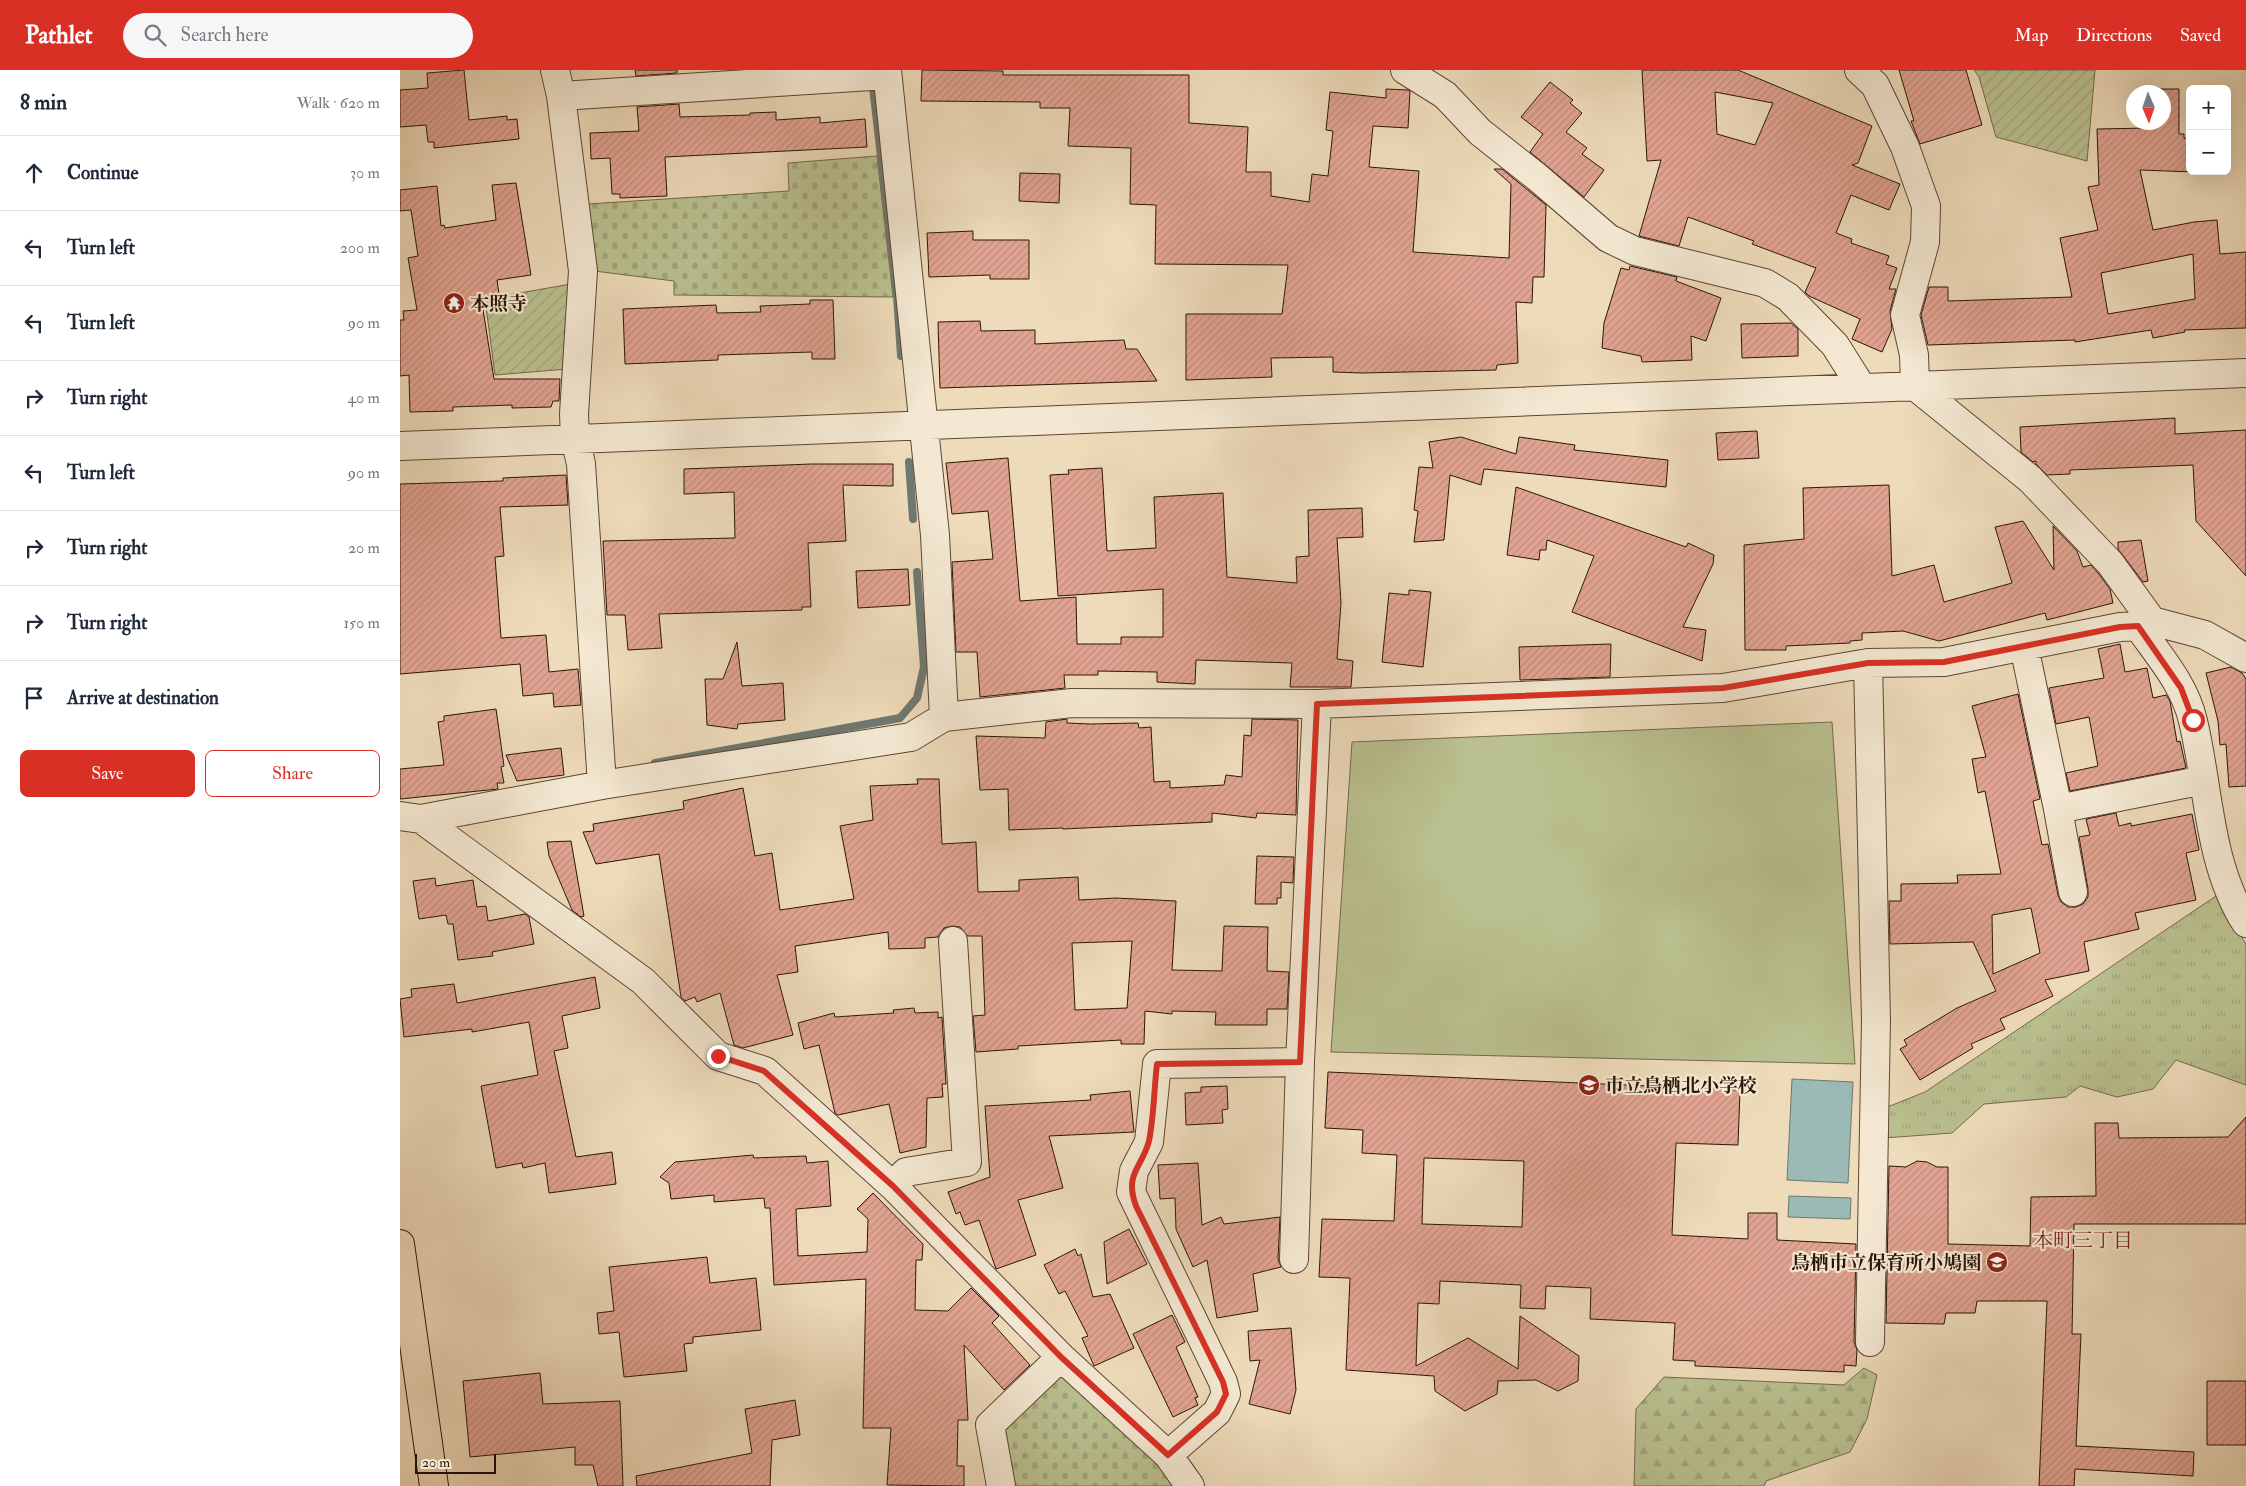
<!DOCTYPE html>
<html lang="en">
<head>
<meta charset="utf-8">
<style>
  :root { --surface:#fff; --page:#f6f6f7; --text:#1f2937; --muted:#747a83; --line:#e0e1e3; --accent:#d93025 }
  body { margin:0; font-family:"IM FELL Double Pica","Noto Serif JP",serif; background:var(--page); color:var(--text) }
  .controls { position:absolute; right:15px; top:15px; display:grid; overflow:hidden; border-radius:8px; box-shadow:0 5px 20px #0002 }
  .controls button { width:45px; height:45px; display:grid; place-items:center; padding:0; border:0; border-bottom:1px solid var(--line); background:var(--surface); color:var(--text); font:25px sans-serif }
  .compass { position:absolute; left:1726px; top:15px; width:45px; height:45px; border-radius:50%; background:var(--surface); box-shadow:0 5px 20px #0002; rotate:178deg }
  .scale { position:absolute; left:15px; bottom:12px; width:81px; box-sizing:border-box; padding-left:5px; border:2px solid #2c1508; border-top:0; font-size:14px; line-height:18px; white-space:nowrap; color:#2c1508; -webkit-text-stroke:4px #f4e8d2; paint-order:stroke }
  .stop { position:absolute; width:15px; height:15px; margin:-11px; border:4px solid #d93025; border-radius:50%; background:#fff }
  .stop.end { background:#d93025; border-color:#fff; box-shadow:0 1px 5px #0008 }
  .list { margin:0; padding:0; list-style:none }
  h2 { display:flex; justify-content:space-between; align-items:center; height:65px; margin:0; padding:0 20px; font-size:21px }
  h2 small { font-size:16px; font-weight:400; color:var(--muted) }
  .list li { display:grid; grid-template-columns:32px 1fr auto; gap:15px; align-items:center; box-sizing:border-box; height:75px; padding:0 20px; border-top:1px solid var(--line) }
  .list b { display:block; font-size:19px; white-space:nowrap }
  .list em { font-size:16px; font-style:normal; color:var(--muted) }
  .actions { display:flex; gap:10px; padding:15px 20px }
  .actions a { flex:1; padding:11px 0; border:1px solid var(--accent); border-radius:8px; text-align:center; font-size:18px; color:var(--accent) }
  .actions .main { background:var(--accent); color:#fff }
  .icon { flex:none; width:28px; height:28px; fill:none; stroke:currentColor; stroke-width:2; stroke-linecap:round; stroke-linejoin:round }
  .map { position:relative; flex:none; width:1846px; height:1416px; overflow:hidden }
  header { display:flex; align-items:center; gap:30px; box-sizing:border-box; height:70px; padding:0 25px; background:var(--accent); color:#fff }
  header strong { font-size:24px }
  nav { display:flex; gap:28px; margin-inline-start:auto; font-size:18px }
  .search { width:350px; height:45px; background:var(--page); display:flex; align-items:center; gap:12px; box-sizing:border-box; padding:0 18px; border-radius:28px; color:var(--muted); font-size:19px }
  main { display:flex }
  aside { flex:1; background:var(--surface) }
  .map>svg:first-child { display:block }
</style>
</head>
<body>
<header>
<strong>Pathlet</strong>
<div class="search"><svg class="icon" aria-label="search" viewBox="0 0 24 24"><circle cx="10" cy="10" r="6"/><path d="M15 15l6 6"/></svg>Search here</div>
<nav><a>Map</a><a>Directions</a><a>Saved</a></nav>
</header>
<main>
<aside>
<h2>8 min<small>Walk · 620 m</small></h2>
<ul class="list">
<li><svg class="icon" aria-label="ahead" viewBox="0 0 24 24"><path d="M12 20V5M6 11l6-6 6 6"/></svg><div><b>Continue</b></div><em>30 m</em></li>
<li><svg class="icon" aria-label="left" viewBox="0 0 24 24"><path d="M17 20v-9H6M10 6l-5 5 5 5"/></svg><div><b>Turn left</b></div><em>200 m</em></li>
<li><svg class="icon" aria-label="left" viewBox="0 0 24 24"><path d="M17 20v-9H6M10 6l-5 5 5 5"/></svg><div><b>Turn left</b></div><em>90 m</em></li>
<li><svg class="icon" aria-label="right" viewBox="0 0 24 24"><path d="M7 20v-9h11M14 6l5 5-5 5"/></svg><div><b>Turn right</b></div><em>40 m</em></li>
<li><svg class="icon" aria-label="left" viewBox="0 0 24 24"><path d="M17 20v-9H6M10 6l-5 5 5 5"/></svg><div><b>Turn left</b></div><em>90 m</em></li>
<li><svg class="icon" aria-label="right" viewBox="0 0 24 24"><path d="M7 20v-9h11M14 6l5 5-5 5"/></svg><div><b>Turn right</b></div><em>20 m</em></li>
<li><svg class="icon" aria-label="right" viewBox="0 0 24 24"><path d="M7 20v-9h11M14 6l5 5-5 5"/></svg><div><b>Turn right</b></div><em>150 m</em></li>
<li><svg class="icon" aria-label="arrive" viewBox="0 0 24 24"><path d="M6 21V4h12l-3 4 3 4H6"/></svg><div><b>Arrive at destination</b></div></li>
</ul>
<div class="actions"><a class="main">Save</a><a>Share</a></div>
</aside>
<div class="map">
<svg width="1846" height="1416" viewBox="0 0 1846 1416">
  <defs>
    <pattern id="grass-tufts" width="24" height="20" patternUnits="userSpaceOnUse" patternTransform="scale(1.25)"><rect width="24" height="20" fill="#bac08f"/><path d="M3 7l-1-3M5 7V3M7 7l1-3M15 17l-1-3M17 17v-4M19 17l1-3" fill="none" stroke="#a0a47a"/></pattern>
    <pattern id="forest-firs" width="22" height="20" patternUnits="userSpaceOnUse" patternTransform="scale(1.25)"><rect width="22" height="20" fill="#bac08f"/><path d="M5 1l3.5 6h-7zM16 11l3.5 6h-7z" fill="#a0a47a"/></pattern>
    <pattern id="cemetery-stones" width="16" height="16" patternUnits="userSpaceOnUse" patternTransform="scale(1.25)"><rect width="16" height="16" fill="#bac08f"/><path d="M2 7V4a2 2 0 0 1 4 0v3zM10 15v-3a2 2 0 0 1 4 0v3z" fill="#a0a47a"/></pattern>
    <pattern id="garden-furrows" width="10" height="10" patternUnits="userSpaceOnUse" patternTransform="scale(1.25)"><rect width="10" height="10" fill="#bac08f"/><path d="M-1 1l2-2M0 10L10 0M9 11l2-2" fill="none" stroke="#a0a47a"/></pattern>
    <pattern id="building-hatch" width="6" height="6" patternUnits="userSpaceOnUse" patternTransform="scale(1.25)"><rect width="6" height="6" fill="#e2a492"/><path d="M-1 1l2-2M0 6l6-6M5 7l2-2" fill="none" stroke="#c28c7c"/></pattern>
  </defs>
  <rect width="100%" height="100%" fill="#eedbba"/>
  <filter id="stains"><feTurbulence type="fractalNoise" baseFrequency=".004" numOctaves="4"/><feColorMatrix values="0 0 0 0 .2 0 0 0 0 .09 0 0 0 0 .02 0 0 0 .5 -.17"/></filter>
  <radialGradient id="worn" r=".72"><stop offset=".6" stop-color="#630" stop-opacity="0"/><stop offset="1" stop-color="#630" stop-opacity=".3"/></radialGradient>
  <!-- grass -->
  <path fill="url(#grass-tufts)" stroke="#736a4c" d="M1816,826L1846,874V1015L1776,990L1753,1019L1717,1027L1680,1016L1666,1027L1584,1034L1552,1063L1484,1068L1485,1038L1525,1022Z"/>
  <!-- forest -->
  <path fill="url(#forest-firs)" stroke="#736a4c" d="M1464,1298L1477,1305L1467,1349L1450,1382L1366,1411L1364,1416H1234L1236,1339L1264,1307L1444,1315Z"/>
  <!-- cemetery -->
  <path fill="url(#cemetery-stones)" stroke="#736a4c" d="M477,86L493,227L274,225V211L194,201L188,134L389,121L388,93Z
    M654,1306L675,1309L780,1416H611L605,1359Z"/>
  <!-- garden -->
  <path fill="url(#garden-furrows)" stroke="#736a4c" d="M1574,0H1695L1687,91L1596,67L1579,7Z
    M171,214L167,299L95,305L85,229Z"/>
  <!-- pitch -->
  <path fill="#bac08f" stroke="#736a4c" d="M1432,652L1455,994L931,982L952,672Z"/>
  <!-- water -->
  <path fill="#9bbab6" stroke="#6f7870" d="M1392,1009L1453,1012L1448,1113L1387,1110Z
    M1389,1126L1451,1128L1450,1149L1388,1147Z"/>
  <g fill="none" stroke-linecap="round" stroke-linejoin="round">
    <!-- stream -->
    <path stroke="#6f7870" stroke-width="8" d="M473,17L497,226L501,286
      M509,392L513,449
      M255,693L500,648L517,628L524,597L517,502"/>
  </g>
  <!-- building -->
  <path fill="url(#building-hatch)" stroke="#2c1508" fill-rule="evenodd" d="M64,0L69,50L107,46V50L117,49L119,69L34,78V72H28L26,55L0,57V20L28,18L27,3Z
    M235,0H277V3L236,6Z
    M522,0L603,1V5H789V53L848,57L846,102H871V126L909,132L912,104L928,106L933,61L926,60L930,22L986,28V19L1008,20L1010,21L1008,58L973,56L969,97L1019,101L1013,182L1109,188L1111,114L1094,99H1102L1146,135L1144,207H1133L1132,233L1116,232L1118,293L1097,295L1096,300L962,303L933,302V287L871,288L872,307L786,310V244H882L888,195L755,194L756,135L730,134L731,78L668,76L670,38H640V32L521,31Z
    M1242,0H1338L1472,56L1458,93L1452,95L1500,114L1489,140L1451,125L1436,163L1452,169L1451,173L1489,186L1486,194L1497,198L1489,219H1496L1490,241L1492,259L1482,282L1452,269L1460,249L1409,226L1405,222L1416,198L1352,174L1354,171L1288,147L1279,176L1239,166L1261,90L1247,91ZM1315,22L1373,33L1355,75L1317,64Z
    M1499,0H1566L1582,55L1520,74L1511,51H1514Z
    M1150,12L1173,30L1170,33L1182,43L1166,62L1187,78L1182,84L1204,100L1184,127L1130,82L1143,64L1121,47Z
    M1749,19H1779V64H1784V68L1790,69V101H1795L1794,102L1740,100L1753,160L1794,152L1817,150L1820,184L1846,182V258L1784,260L1785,262L1753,268L1751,260L1675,272V270L1528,275L1521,245L1529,217H1548V231L1672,227L1660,168L1698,160L1688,117L1699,115L1697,59L1749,58V52H1764V22H1749ZM1793,184L1795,229L1708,244L1701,203Z
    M279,34L280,47L350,45V43L376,42V50L420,47V53L465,49L467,77L265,87L267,126L220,128V124H212L210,88L191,89L190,63L239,61L237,37Z
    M620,103L660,104L659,133L619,131Z
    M116,113L131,205L97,210L99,224L81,227L94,309H160L159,331H153L151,337L112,338V335L53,337V341L10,342L9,305L0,306V250H4L3,241L17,240L8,188L18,186L11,140L0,141V120L37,116L41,156L44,155L45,158L96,150L92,115Z
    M573,161V170H629V209H590V205L529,207L527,163Z
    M1230,196L1277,207L1276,211L1321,228L1306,271L1291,266L1292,290L1242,292L1241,286L1202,278L1204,253L1221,198L1229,200Z
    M410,230H433L435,289H412V282L318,285V290L225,294L223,239L316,235L317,243L361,242L360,236L410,234Z
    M580,251L581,261L635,260V274L724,270L726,279H737L757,311L540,318L538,252Z
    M1391,253L1398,259V286L1342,288L1341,254Z
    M1775,348V364L1846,360V506L1796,451L1793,395L1670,400V404L1647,405L1636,394V391L1633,392L1621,382L1620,357Z
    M1357,361L1359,388L1318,390L1316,363Z
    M1061,367L1116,384L1119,367L1175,375L1174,380L1268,390L1266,417L1084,399L1081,415L1050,405L1044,470L1014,472L1018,441L1014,440L1019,397L1033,398L1029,372Z
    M608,388L620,531L676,527L677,574H721V567H763V519L658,526L650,405L669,404L668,400L702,398L707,481L756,478L754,427L823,423L827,507L897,513L896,487L909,486L908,440L962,438L963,467L937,468L941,533L937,589L953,591L951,617H890L892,593L796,590L795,614L757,612V602L698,601V605H664L665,618L580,627L577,582H556L552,492L593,489L588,441L552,444L546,393Z
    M411,394H493V416L443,415L446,471L408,473L411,537H402V540L259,544L262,578L228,580L225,545H207L203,471L335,468L334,422L284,424V399Z
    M166,405L168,435L100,437L104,486L95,487L101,568L146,565L149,602L178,599L181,635L154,637L153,623L123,626L120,594L0,604V414L103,411V408Z
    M1489,415L1492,506L1534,495L1544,532L1612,513L1595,457L1623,451L1654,500L1653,456L1677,481L1683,497L1691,495L1698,503L1710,519L1713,533L1647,550L1645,543L1539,571L1503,561L1462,563V570L1450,571V573L1386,576V580H1345L1344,475L1404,469L1403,418Z
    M1116,417L1286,477L1288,473L1314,485L1313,494L1283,557L1306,560L1302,591L1172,542L1194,486L1147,470L1146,480H1140L1139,490L1107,485Z
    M1741,470L1748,511L1743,512L1718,479V472Z
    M508,499L510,535L458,538L456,501Z
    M1009,520L1031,522L1023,597L982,592L989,523L1009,525Z
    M337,572L342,616L383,613L385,650L338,654L337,659L307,655L305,609H323Z
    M1211,574L1210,607L1120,610L1119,577Z
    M1720,574L1725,602L1747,598L1753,628L1766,625L1770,631L1777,672L1780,671L1786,698L1670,721L1666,703L1698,696L1689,647L1656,654L1649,618L1704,608L1698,579Z
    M1831,597L1842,603L1846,609V716L1829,717L1826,674L1820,675L1818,651L1806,603Z
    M1618,624L1640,729L1633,731L1642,775L1648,774L1658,825L1661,832L1668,837H1676L1683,834L1688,827V819L1679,767L1690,765L1686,749L1716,743L1719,756L1731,753V756L1792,744L1799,780L1786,783L1796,830L1735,843L1739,859L1684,872L1689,901L1645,910L1653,926L1600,949L1605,959L1571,974L1573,978L1520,1010L1500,979L1507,975L1504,970L1557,938L1596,921L1573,872L1490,874L1489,831H1501V814L1558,813L1557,805L1601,804L1585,721L1578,723L1572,689L1586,687L1572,636ZM1631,838L1640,883L1593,904L1592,845Z
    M96,639L104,696L101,697L104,713H97L98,719L0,729V699L44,695L38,652L44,651V646Z
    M667,649V653L690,654L738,653L739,658L751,657L754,712L770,711V718L824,715L826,705L842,707L844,665L851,666L852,649L898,650L896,745L857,743L856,748L812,743V752L663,759V758L609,760L608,719L580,720L576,666L645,668L646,652Z
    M161,678L164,705L117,711L106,685Z
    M517,709H539L542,774L576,772L578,822L619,821V810L678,807L679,830L716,828L776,831L772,900L822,901L824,856L868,857L867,901L889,902L887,939H867V955H815L816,942L772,941V944L745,941L744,974H721V970L618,976V979L576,982L573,946L585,945L582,866H567L560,857L552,856L544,858L538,867L525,868V878L489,879L488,862L395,876L398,902L377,905L393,965L343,978L334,975L320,923L297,932L295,927L285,931L281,927L259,784L196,794L183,762L194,761L193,754L284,739L283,731L343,718L355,786L372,783L380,840L454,829L440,756L473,750L470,716L518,714ZM732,871L727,938L675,940L672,873Z
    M171,771L184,846L181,847L172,840L149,786L147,772Z
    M857,786L894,787L893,813L881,812V828H877V834H855Z
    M35,808L36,816L73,810L77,837L86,836L88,851L125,844L129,847L134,874L92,882L93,886L58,890L53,854H48L46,845L19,849L13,811Z
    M195,907L200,938L162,946L168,978L154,981L176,1087L212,1082L216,1114L149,1123L145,1093L123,1098L122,1093L96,1098L81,1016L138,1005L129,952L72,962V959L4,967L0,929L12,927L11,919L54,914L57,933Z
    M514,938L515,943L538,942V948L542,947L546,1014H542L543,1027L527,1028L526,1077L500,1083L489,1034L438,1045L435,1043L419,975L404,979L398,953L434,943L435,947L494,943L493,940Z
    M928,1002L1340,1020L1338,1075L1276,1073L1272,1165L1348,1169V1143H1377V1170L1456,1174L1454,1272L1457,1280L1456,1296L1444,1295V1302L1295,1296V1291L1273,1290L1275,1253L1190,1249L1191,1218L1146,1216L1145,1239L1120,1238L1121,1215L1040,1211L1039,1234L1018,1233L1016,1296L1068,1268L1118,1299L1120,1246L1179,1286L1178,1311L1158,1321L1136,1310L1098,1311L1097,1324L1065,1341L1035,1321L1034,1306L946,1300L950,1208L919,1207L922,1149L994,1151L997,1085L962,1083L963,1060L925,1058ZM1024,1088L1124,1091L1122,1157L1022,1154Z
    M827,1016L828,1039L822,1040L823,1053L786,1055L785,1023L801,1022V1017Z
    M730,1021L734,1062L649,1066L663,1118L618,1130L636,1185L596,1199L579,1150L565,1155L560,1142L556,1144L548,1122L590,1107L585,1036L691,1030L690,1025Z
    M1846,1047V1154H1674L1672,1264H1681L1676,1376L1794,1382L1793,1406L1675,1399L1674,1416H1639L1647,1231H1577L1575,1243H1546L1544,1254L1486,1253L1489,1096L1506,1097L1517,1091L1527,1092L1537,1097H1548V1174L1630,1176L1631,1127L1696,1126L1695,1053H1718L1719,1068L1828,1067Z
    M353,1085L354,1088L406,1086L407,1093L428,1091L431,1136L396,1139L398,1186L467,1182L468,1149L457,1139L473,1123L523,1174L522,1190H516L515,1240L548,1241L571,1218L599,1246L592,1253L630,1295L604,1320L564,1275L568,1350H558L557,1396H564V1416L487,1415L491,1358H463L466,1209L374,1215L370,1138H365L364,1128L314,1132V1125L271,1129L269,1113L260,1107L275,1092Z
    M798,1093L802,1155L821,1147L824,1154L880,1147L878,1189L881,1197L853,1204L858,1241L817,1248L807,1190L793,1197L776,1159L775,1128L760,1129L758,1095Z
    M729,1159L747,1194L707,1214L704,1172Z
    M675,1179L678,1186L681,1184L693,1227L710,1224L734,1278L694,1296L682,1268L688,1266L665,1221L659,1224L644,1195Z
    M307,1187L310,1213L356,1208L361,1260L293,1267V1273L284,1274L287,1301L224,1307L219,1262L199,1264L197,1243L214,1241L209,1197Z
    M772,1245L785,1272L776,1277L798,1327L795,1328L798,1335L773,1347L733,1264Z
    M891,1258L896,1320L890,1344L849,1334L860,1290L850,1291L848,1261Z
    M140,1303L143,1334L220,1331L223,1416H198L193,1395H175V1377L70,1387L63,1311Z
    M1807,1311H1846V1375H1807Z
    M395,1330L400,1365L372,1370L370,1416H237L236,1406L352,1383L345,1339Z"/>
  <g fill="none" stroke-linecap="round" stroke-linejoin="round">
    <!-- minor casing -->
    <g stroke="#5c4634" stroke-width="30">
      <path id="minor" d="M155,0L161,26L183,201L174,344L175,368L181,394L202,715
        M487,0L535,465L544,647
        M1005,0L1045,25L1080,62L1137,107L1208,168L1235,181L1365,213L1388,227L1435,275L1462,318
        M1459,0L1475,15L1505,77L1526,136L1525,172L1505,245L1514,285L1515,316L1630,409L1710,493L1752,551
        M161,26L487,5
        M0,376L1846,303
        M1738,556C1759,586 1785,615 1793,651C1809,717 1808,794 1846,853
        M1624,576L1658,739L1673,822
        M1468,593L1476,951L1470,1272
        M1658,739L1804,710
        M0,746L21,749L202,715L511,667L544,647L672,633L917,634L1323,618L1468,593L1544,592L1720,557L1738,556L1752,551L1805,565L1846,588
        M21,749L243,911L318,986L365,1001L493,1116L661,1287L768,1385L790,1416
        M493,1116L506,1102L567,1092L553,871
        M894,1189L900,992L917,634
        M768,1385L817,1342L826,1324L823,1312L731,1122L734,1101L749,1072L757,994L900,992
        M601,1416L590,1355L661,1287"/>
    </g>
    <!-- major casing -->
    <g stroke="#2c1508" stroke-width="30">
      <path id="major" d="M0,1174L34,1416"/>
    </g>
    <!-- minor -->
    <use href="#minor" stroke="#f4e8d2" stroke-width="28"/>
    <!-- major -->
    <use href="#major" stroke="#eedbba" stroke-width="28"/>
  </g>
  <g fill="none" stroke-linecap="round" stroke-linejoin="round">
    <!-- route -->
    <path stroke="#d93025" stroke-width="6" d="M318,986L364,1001L493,1116L661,1287L768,1385L817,1342L826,1324L823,1312L736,1136C724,1103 742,1098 749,1071C754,1046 754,1019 757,994L900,992L917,634L1323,618L1468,593L1544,592L1720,557L1738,556L1781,618L1793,650"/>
  </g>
  <!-- icons -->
  <defs>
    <g id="temple-disc" transform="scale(1.125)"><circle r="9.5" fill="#8f2418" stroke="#f4e8d2"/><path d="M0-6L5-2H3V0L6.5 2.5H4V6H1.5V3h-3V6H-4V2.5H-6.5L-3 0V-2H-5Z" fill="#fff"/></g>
    <g id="school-disc" transform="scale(1.125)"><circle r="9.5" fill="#8f2418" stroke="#f4e8d2"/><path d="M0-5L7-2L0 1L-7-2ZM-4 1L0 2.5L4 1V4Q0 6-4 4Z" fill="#fff"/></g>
  </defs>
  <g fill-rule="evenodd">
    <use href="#temple-disc" x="54" y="233"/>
    <use href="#school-disc" x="1189" y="1015"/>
    <use href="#school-disc" x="1597" y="1192"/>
  </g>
  <g text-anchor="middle" stroke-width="4.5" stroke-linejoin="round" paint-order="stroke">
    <!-- poi labels -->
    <g font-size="19" font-weight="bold" fill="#2c1508" stroke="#f4e8d2" text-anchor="start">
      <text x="70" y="240">本照寺</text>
      <text x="1205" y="1022">市立鳥栖北小学校</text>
      <text x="1581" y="1199" text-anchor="end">鳥栖市立保育所小鳩園</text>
    </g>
    <!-- neighbourhood labels -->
    <g font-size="20" fill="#7a1f14" stroke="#f4e8d2">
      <text x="1683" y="1177">本町三丁目</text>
    </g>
  </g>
  <rect width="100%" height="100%" filter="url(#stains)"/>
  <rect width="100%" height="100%" fill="url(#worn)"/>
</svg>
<div class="controls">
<button>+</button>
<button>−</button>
</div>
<svg class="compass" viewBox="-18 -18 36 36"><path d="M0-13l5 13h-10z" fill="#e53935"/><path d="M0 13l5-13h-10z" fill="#747a83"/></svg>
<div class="scale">20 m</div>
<div class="stop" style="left:1793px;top:650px"></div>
<div class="stop end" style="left:318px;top:986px"></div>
</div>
</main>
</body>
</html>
